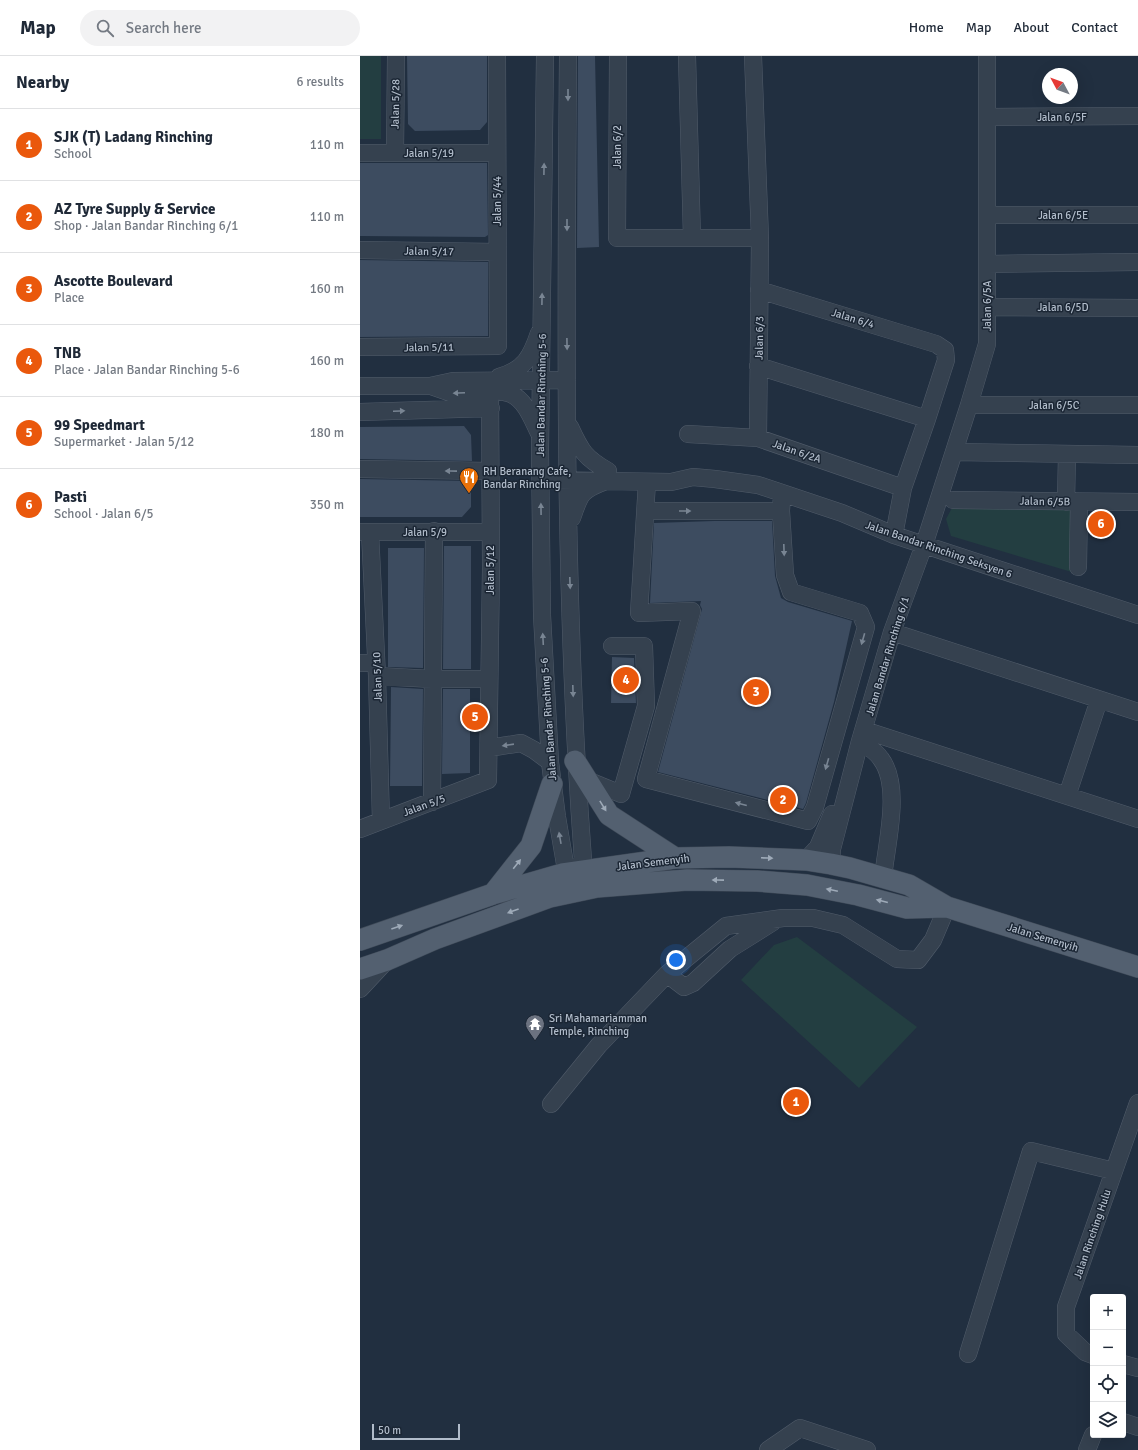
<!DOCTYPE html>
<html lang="en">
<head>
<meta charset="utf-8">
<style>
  :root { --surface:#fff; --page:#f2f2f3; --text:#1f2937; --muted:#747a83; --line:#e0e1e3; --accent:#ea580c }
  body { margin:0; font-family:Signika,sans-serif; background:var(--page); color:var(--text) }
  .controls { position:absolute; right:12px; bottom:12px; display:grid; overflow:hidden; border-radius:4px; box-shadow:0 4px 16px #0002 }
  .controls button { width:36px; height:36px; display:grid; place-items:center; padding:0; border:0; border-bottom:1px solid var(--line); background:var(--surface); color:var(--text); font:20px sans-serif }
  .compass { position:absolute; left:682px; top:12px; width:36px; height:36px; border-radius:50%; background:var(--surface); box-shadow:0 4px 16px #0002; rotate:311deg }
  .scale { position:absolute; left:12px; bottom:10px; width:88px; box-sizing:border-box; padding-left:4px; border:2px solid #b1bcca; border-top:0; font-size:11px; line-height:14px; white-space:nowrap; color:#b1bcca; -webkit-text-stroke:3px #1b2634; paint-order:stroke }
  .you { position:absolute; left:316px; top:904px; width:14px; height:14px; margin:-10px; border:3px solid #fff; border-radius:50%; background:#1a73e8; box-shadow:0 0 0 6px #1a73e833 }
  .badge { display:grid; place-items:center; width:26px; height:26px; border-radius:50%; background:var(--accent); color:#fff; font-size:13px; font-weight:700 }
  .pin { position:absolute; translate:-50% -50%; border:2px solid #fff; box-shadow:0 1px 4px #0006 }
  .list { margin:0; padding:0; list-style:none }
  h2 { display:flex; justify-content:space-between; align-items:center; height:52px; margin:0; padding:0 16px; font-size:17px }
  h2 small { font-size:13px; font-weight:400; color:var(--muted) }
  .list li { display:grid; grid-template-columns:26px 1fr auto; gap:12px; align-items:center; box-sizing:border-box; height:72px; padding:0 16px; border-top:1px solid var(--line) }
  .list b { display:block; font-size:15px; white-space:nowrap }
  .list p { margin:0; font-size:13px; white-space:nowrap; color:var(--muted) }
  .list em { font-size:13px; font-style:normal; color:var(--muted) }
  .icon { flex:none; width:22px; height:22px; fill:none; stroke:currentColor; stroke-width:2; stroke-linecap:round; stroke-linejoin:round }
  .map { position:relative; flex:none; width:778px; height:1394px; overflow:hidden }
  header { display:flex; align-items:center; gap:24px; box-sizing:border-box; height:56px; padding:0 20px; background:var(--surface); border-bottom:1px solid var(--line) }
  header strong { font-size:19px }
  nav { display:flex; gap:22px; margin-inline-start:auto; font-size:14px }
  .search { width:280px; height:36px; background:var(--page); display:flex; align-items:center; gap:10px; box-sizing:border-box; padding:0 14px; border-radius:22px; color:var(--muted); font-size:15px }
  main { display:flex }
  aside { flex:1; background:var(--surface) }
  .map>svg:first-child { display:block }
</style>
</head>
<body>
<header>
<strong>Map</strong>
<div class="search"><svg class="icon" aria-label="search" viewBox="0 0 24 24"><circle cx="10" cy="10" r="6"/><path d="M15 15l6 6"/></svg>Search here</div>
<nav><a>Home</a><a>Map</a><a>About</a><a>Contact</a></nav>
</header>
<main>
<aside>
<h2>Nearby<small>6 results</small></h2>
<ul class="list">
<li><span class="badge">1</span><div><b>SJK (T) Ladang Rinching</b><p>School</p></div><em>110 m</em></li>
<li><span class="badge">2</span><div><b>AZ Tyre Supply &amp; Service</b><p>Shop · Jalan Bandar Rinching 6/1</p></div><em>110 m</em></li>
<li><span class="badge">3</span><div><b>Ascotte Boulevard</b><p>Place</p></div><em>160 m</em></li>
<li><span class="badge">4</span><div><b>TNB</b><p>Place · Jalan Bandar Rinching 5-6</p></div><em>160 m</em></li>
<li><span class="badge">5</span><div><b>99 Speedmart</b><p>Supermarket · Jalan 5/12</p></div><em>180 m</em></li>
<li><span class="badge">6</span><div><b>Pasti</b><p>School · Jalan 6/5</p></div><em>350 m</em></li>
</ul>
</aside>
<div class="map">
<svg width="778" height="1394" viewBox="0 0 778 1394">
  <rect width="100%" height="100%" fill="#212f40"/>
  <!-- green -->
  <path fill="#233e41" d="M0,0H21V83H0Z
    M593,450H716L715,517L591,480L586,463Z
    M437,881L557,971L499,1032L381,924L414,889Z"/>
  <!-- building -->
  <path fill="#3d4c60" d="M47,0H127V66L120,74L55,75L48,68Z
    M218,0H235L239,191L217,192Z
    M0,107H127L128,179L125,181L0,180Z
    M0,204L128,206V280L0,281Z
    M104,370L111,379L112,405L0,403V371Z
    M0,423L111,425V451L102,461H0Z
    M354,465H412L415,520L421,542L428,546L492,565L474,646L446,747L443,753L298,716L342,553L340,549L341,545L290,547L294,467Z
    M84,490H111V613H83Z
    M28,492H64L63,612L28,611Z
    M252,601L274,602L276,647H251Z
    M31,631L63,633L62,730H30Z
    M83,633H110V717L82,718Z"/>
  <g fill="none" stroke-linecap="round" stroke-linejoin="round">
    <!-- minor casing -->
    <g stroke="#515c6a" stroke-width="18">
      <path id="minor" d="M185,0L180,394L182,559L190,706L197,761L205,808L221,821
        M208,0C206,268 203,536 223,804L208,822
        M258,0L257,182H400
        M327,0L332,182
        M393,0L400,182L398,382
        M627,61L778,60
        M0,97H137
        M35,97L36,0
        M627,159H778
        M0,194L137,196
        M627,208L778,206
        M399,234L576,288L585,294L586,304L567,363L543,432L534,479
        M627,251L778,252
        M0,291L138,290L137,0
        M398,310L567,363
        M139,321C164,314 171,301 179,277
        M0,330H70L93,325L207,324
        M71,330L91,337L135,335
        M139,335C143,336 148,337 151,338C166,345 172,363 179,377
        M609,349H778
        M0,356L131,352
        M210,371C221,395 225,402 248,415
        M328,378L398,382L543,432
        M594,396L778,399
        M0,413L130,415
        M181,424L311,426L333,421L355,423L398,429L482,457L534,479L778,559
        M287,426L279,557L332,555L286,723L448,765L455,751L506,571L500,557L431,536L425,519L421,455L422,438
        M593,444L778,446
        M706,446L707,398
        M286,455H421
        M212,462C220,438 221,434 246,425
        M0,476H130
        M10,476L17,620L21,765
        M718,511L719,446
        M532,576L778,656
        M0,607H16
        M17,620L72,623H129
        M504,674L778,763
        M500,685C507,690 516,695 521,703C542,731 526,789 523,822
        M129,692L161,687L174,694L190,706
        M227,724L261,738L286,650L284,590H252
        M707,740L739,644
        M72,746L74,475
        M0,773L128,724L131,511L130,336
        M446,804L458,791L472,758
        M471,808L472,793L500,685L532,576L564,489L609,349L627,288V0
        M307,918L324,931L333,927L370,893L413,866
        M0,933L27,904
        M191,1048L239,989L307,918L366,870L423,862H453L483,869L537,903L558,904L573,884L587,851
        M608,1298L671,1095L754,1115
        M733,1299L725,1296L706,1278V1251L778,1047
        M763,1308L778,1312
        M763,1366L778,1371
        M408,1394L440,1372L507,1394
        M727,1394L733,1379"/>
    </g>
    <!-- major casing -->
    <g stroke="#3f4a58" stroke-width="22">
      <path id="major" d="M215,705L249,759L315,802
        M133,838L171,790L192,728
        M0,884L133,838L202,818L315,802L369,801L446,804L471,808L490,812L549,829L587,851L778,911
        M0,913L27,904L75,883L190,841L237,831L327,824L397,825L447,829L498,839L547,852L587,851"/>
    </g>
    <!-- minor -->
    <use href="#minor" stroke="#35414f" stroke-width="17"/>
    <!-- major -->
    <use href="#major" stroke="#536070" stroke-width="21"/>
  </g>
  <!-- one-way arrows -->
  <defs><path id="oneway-solid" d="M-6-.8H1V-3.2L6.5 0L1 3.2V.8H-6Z"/></defs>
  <g fill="#798593">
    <use href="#oneway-solid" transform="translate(208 39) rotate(90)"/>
    <use href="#oneway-solid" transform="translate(184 113) rotate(-89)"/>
    <use href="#oneway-solid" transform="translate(207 169) rotate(90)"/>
    <use href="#oneway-solid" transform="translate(182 243) rotate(-89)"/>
    <use href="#oneway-solid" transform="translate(207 288) rotate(89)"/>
    <use href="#oneway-solid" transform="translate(99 337) rotate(177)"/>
    <use href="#oneway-solid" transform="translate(39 355) rotate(-2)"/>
    <use href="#oneway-solid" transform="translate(91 415) rotate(-179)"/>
    <use href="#oneway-solid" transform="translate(181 453) rotate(-91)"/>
    <use href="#oneway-solid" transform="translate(325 455)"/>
    <use href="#oneway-solid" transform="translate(424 494) rotate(88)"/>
    <use href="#oneway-solid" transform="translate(210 527) rotate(88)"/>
    <use href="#oneway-solid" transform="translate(183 583) rotate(-93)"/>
    <use href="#oneway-solid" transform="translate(503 583) rotate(106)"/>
    <use href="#oneway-solid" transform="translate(213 635) rotate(88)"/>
    <use href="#oneway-solid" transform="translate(148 689) rotate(172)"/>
    <use href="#oneway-solid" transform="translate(467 708) rotate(106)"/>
    <use href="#oneway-solid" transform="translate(381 748) rotate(-165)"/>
    <use href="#oneway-solid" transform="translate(200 782) rotate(-100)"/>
  </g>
  <g fill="#9eaab8">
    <use href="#oneway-solid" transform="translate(243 750) rotate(58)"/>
    <use href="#oneway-solid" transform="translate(407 802) rotate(2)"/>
    <use href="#oneway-solid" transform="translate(157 808) rotate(-51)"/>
    <use href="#oneway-solid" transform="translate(358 824) rotate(-179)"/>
    <use href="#oneway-solid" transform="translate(472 834) rotate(-168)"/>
    <use href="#oneway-solid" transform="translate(522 845) rotate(-166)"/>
    <use href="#oneway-solid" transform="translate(153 855) rotate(160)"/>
    <use href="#oneway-solid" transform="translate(37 871) rotate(-19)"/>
  </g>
  <!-- icons -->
  <defs>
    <g id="restaurant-pin" transform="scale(1)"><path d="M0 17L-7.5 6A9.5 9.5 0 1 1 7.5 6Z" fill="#e8710a" stroke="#1b2634"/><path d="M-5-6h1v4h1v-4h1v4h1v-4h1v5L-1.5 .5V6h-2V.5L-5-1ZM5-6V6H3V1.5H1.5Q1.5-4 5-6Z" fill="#fff"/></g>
    <g id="temple-pin" transform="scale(1)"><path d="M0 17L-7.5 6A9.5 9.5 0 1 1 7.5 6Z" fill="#6b7280" stroke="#1b2634"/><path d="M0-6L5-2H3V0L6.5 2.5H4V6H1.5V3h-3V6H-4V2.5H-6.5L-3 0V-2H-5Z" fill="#fff"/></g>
  </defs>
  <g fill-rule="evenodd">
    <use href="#restaurant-pin" x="109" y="421"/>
    <use href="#temple-pin" x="175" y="968"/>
  </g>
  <g text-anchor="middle" stroke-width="3" stroke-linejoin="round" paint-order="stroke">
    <!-- street labels -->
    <g font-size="11" fill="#b1bcca" stroke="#1b2634">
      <text transform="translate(35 48) rotate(-89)" y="4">Jalan 5/28</text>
      <text x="702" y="65">Jalan 6/5F</text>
      <text transform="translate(257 91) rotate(-90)" y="4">Jalan 6/2</text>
      <text x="69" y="101">Jalan 5/19</text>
      <text transform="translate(137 145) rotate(-90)" y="4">Jalan 5/44</text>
      <text x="703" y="163">Jalan 6/5E</text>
      <text transform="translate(69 195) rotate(1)" y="4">Jalan 5/17</text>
      <text transform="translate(627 250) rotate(-90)" y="4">Jalan 6/5A</text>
      <text x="703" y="255">Jalan 6/5D</text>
      <text transform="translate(493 262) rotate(17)" y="4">Jalan 6/4</text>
      <text transform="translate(399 282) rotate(-89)" y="4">Jalan 6/3</text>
      <text transform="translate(69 291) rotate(-1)" y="4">Jalan 5/11</text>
      <text transform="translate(181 339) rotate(-89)" y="4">Jalan Bandar Rinching 5-6</text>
      <text x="694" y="353">Jalan 6/5C</text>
      <text transform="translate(437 395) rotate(19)" y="4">Jalan 6/2A</text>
      <text transform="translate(685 445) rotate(1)" y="4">Jalan 6/5B</text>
      <text x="65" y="480">Jalan 5/9</text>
      <text transform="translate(579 493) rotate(19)" y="4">Jalan Bandar Rinching Seksyen 6</text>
      <text transform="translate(130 514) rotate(-90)" y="4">Jalan 5/12</text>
      <text transform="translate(527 600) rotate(-73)" y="4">Jalan Bandar Rinching 6/1</text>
      <text transform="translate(17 621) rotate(-92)" y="4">Jalan 5/10</text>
      <text transform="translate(188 663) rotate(-94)" y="4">Jalan Bandar Rinching 5-6</text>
      <text transform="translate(64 749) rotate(-20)" y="4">Jalan 5/5</text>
      <text transform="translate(293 806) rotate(-7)" y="4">Jalan Semenyih</text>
      <text transform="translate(683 881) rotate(17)" y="4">Jalan Semenyih</text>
      <text transform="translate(732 1178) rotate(-71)" y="4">Jalan Rinching Hulu</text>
    </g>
    <!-- poi labels -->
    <g font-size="11" fill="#b1bcca" stroke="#1b2634" text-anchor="start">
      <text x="123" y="419">RH Beranang Cafe,<tspan x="123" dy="13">Bandar Rinching</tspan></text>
      <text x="189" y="966">Sri Mahamariamman<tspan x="189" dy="13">Temple, Rinching</tspan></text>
    </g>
  </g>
</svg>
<div class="controls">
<button>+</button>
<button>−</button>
<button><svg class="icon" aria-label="locate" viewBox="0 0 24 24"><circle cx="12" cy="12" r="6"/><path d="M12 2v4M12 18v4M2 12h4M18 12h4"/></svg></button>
<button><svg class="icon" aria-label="layers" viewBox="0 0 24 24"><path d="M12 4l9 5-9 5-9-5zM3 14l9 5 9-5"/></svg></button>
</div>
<svg class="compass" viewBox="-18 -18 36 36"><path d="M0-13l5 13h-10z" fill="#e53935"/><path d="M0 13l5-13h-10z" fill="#747a83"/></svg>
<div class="scale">50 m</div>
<div class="you"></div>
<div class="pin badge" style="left:436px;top:1046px">1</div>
<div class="pin badge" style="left:423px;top:744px">2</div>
<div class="pin badge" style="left:396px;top:636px">3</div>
<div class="pin badge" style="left:266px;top:624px">4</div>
<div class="pin badge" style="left:115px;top:661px">5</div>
<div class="pin badge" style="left:741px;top:468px">6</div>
</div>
</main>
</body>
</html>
